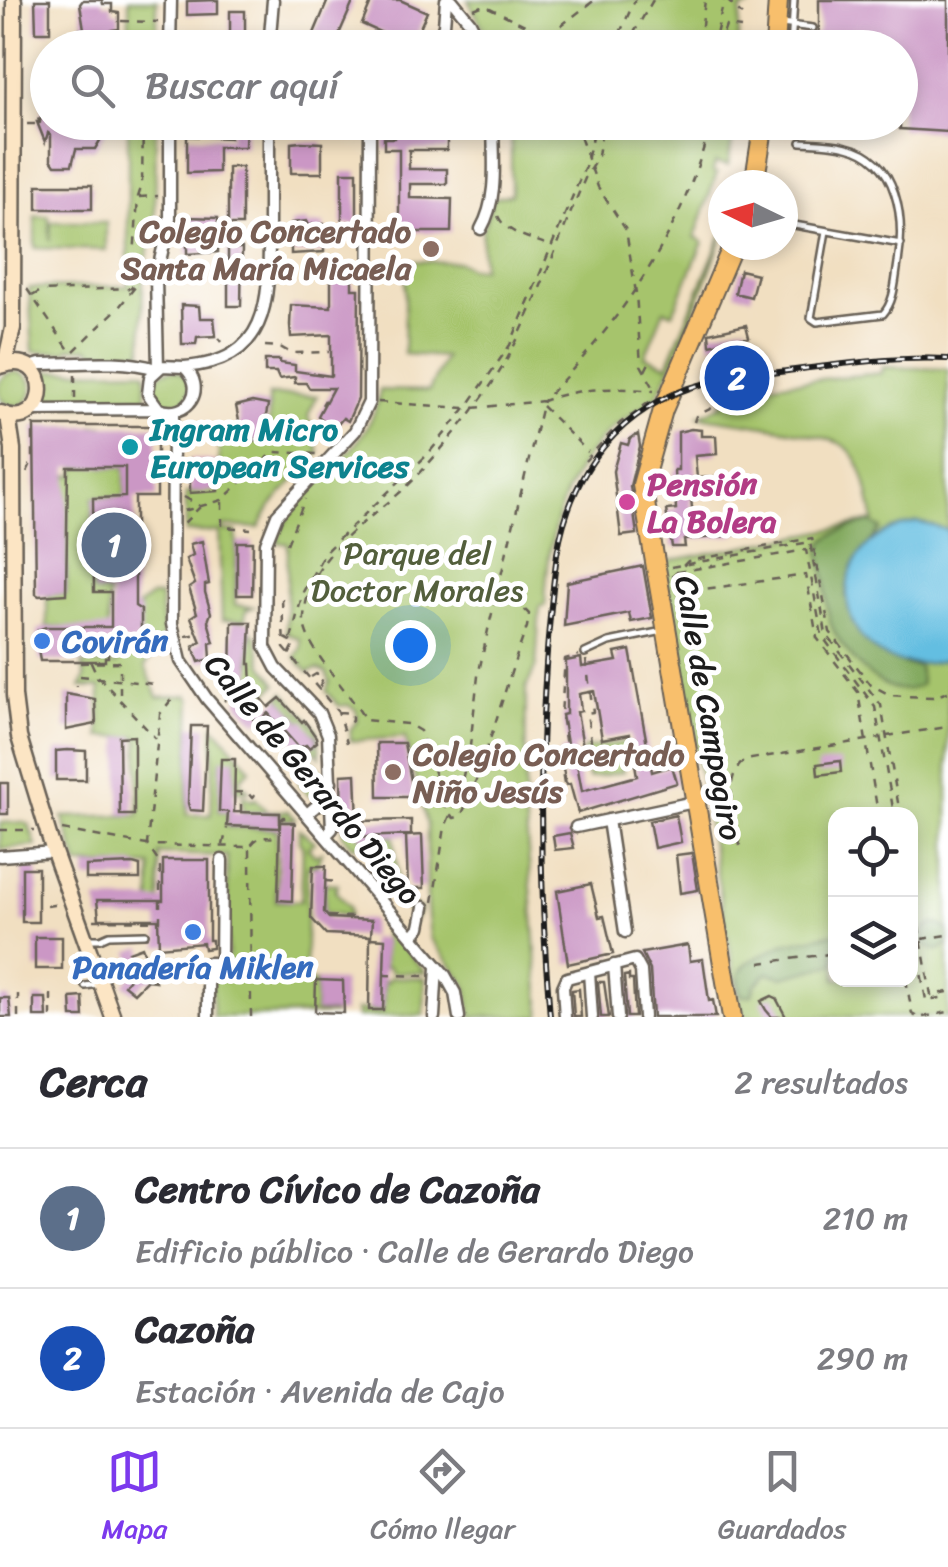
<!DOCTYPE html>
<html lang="es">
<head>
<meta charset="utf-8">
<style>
  :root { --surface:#fff; --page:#f2f2f3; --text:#2b2b33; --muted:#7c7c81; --line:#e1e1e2; --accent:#7c3aed }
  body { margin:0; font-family:Sriracha,sans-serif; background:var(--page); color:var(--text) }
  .controls { position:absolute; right:30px; bottom:30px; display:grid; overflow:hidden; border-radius:20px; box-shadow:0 5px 15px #0003 }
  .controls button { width:90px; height:90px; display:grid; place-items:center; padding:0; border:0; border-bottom:2px solid var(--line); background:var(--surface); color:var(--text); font:50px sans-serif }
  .compass { position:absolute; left:708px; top:170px; width:90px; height:90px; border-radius:50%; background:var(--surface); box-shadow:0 5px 15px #0003; rotate:275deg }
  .you { position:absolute; left:410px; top:645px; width:35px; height:35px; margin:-25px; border:8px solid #fff; border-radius:50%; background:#1a73e8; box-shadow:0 0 0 15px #1a73e833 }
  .badge { display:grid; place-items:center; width:65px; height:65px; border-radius:50%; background:var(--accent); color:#fff; font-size:32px; font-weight:700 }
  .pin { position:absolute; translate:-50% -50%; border:5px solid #fff; box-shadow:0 2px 10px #0006 }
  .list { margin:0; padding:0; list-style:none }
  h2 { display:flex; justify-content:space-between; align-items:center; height:130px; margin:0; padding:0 40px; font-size:42px }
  h2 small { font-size:32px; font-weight:400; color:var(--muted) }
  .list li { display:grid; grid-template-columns:65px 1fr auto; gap:30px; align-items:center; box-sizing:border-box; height:140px; padding:0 40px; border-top:2px solid var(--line) }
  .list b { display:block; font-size:38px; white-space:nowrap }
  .list p { margin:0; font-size:32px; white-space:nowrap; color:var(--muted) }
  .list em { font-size:32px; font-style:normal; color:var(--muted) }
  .icon { flex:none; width:55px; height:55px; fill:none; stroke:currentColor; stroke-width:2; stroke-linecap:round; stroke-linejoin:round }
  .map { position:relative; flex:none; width:948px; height:1017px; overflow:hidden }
  .search { position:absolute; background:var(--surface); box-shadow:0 5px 15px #0003; left:30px; right:30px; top:30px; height:110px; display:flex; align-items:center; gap:25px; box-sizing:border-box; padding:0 35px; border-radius:55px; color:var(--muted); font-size:38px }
  .sheet { height:410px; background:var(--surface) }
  nav { display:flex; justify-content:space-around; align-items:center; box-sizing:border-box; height:140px; border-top:2px solid var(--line); background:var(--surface); font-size:28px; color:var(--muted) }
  nav a { display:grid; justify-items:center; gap:5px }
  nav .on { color:var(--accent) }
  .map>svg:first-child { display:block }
</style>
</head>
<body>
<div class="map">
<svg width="948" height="1017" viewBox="0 0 948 1017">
  <rect width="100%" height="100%" fill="#fff"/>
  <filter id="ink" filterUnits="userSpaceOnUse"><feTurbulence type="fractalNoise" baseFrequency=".01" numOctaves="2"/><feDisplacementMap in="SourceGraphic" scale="20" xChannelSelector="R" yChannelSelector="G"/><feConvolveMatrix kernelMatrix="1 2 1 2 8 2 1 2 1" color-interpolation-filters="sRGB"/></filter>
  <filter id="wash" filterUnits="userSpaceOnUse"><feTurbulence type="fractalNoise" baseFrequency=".0048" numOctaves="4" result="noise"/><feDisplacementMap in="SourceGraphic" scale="40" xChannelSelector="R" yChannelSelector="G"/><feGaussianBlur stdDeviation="2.25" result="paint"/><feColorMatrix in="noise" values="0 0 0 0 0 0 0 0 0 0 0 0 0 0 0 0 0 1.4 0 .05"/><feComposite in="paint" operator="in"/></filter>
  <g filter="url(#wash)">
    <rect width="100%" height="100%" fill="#f1dfc1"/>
    <!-- green -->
    <path fill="#a6c46c" stroke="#617044" stroke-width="2.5" fill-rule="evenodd" d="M129,0H157V47H129Z
      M468,0H749L750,7L741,10L737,47L494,48Z
      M128,123H156L155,225L143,273L142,352H94L89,348H70L65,352H33L29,288L128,286Z
      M511,123H735L728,165L715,163L713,172L717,173L695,237L703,242L673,313L664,310L645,356L667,365L723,232C720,248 666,384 657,395C646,408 622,418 608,432C560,479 547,541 545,606H540L536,666L526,688L525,811L541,1017H472L466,984L430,938L427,908V825L405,737L351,741L350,730L358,720L356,710L348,705L339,706L326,691L330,682L326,672L318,669L308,672L295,657L301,648L300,639L286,633L288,544L277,542C295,481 370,461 380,390L429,391L445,357L404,354L406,261L459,262L470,268H482V232L493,198L511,194Z
      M35,216H49L50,241L51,222H106V250L35,248Z
      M883,367L948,369V1017H745L739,1002L663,562L874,521C868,497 866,464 846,447C829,432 727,421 699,416L723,404L729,388L882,373ZM836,814H910V979H836Z
      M140,370L146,372V405H139L137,398H87L85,405H45L47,386L44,371Z
      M154 388a18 18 0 1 1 36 0a18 18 0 1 1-36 0Z
      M-2 389a17 17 0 1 1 34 0a17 17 0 1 1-34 0Z
      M269,395L317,396L308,415L319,453L271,506L259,528L224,526L223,531L236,532L237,542L235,605L253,607L246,610L245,620H222L219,532H186V493L219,489V440L253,441L269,437Z
      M93,426H103V467H125V497L93,498L94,591L108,592V629L47,627V599L51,594H66L67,585L66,476L76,475V467L93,466Z
      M151,596H160L163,635L160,643H140L139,605Z
      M251,631L256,636L263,665L277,684L261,698L250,689Z
      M140,650L156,651L145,666L158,697L188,695L191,699L187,815H211L214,726L251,769L239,780L249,791H234L235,760H221L219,811L228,812L227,827L277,829L276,901H301L303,846L299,841V829L315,842L308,848L315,856L322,852L317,865L308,866L305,981L316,982L315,1011L335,1014L213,1017L212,966L228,965L227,856L159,854L160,916L151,914V866L78,865L63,817L139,815L138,737H100V688L81,687L85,678L82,664H117L122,656L139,655Z
      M284,692L317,729L320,756L311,747L317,742L316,736L280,698Z
      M625,742L629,762L622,766L623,772L588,778L583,749Z
      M305,751L321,770L322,780L310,796L299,784L304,764L298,757Z
      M243,795L252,801L255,798L266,811H288L295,819L285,820L284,816L280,819L279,813L243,812Z
      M23,822L29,825L36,846L0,849V823Z
      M342,827H358L359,837L394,836C394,854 399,868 398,886L416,908H421L416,920L387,887L392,868L367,838L354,847L343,835Z
      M325,883L338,884L335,891L349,907V916L324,912Z
      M387,928L425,972V973L391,972L389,967H384V931Z
      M390,977L425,978L424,1015L357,1017L356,1010L383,1011L384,981H389Z"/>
    <!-- forest -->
    <path fill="#84aa60" stroke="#50633e" stroke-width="2.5" d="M870,522L881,528C862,555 848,561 846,597L903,664L919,667L921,684C889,707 845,655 833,629C826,614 827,593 825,576C823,566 818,555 822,545C828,532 858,526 870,522Z
      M923 937a13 13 0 1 1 26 0a13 13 0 1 1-26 0Z
      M835,933V964L782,977L768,973L755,985L752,995L742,996C738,984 737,971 747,963L783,944Z"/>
    <!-- water -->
    <path fill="#64bee1" stroke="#406d7e" stroke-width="2.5" d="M918,522L948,530V659C840,693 802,541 918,522Z"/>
    <g id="blocks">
      <!-- building -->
      <path fill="#cb97c5" d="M35,0H50V32H36Z
        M83,0H102L103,4H112V12L119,13V29L112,30L111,38H103L102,46H83L80,29H84L80,4Z
        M218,0V14L187,15V1Z
        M328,0H354L333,48H320L310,43Z
        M372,0H400L427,12L415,39L405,35L402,42L362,24Z
        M819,0H948V132L900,129V48H800L802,34L817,35L819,30Z
        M230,11H245V48H230Z
        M43,105H48V122H111L95,149H76L72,165H55L51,159V135L48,133L45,142L37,122H40Z
        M230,122H246L245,147H218V172L187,173V136L230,138Z
        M395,122H419L409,136H447V150H409V169H447V184H410V198L452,199L451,232H399V149H384V138H394Z
        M301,142L322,143V173H291V143Z
        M228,167H242V225H228Z
        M342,172H357V225H342Z
        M37,185H92V209H37Z
        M187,217L218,218V252L187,254Z
        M306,221L309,227L313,224H324V252L291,254V223Z
        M228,248H242L241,306H228Z
        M740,270L757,274L751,297L735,293Z
        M331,276H352V289H359L358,399L348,421L343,418L334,429L318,416L333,388H309L306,383H295V377L279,379L276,372H265V360H280V363L295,365V371L331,376V335L291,337L290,325L291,305L331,307Z
        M181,305L199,306L200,318H214L216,336L197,337L196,344H182Z
        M746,325L749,337L710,345L709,333Z
        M252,402L268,405L265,421L268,437L253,441L236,437L239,421L236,406Z
        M34,426H157V497H135V606L141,610V637H137V643H108V657H105V661H40L36,639L38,630L46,627H111V592H94L93,498L125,497V467H68L66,594L39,596L36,594Z
        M691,429L701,430V436H716L717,454L695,456L697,478L715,477L716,496L691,497L693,519L734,517L736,535L684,540L685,547H672L666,510L676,509L674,470H678V432Z
        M638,434L640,446L630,486L637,534L621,536L613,471L621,443L628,445L630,439Z
        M190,459L218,462V491L190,493Z
        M202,541L209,584L205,585V592L211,613L208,621L214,642L210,643L211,659L199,662L193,646L201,642L191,617L197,613L189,588L195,584L186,559L193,555L190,544Z
        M237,542H253L252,595H237Z
        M643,566L652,618L631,622L629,613L564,626L567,582Z
        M232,622H251L249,664H251L252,687L269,707L280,698L302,722L304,720L316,737L317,742L309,748L306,745L299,748L268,713L257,723L240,706L237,700L248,690H233L231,683Z
        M630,650L652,772L672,766L677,783L578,813L570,784L566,785L560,751L574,748L582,791L637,776L630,734L602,739L594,691L579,694L581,711L577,712L583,746L568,749L562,715L566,714V661L581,658L582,667L617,661L615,653Z
        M66,694L95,699L96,724L66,730Z
        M191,726H207L203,811L190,810L188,803Z
        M134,736V815H120L119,737Z
        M377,743H404L414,797H378Z
        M67,750L86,751V780H56V751Z
        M221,759H235L234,812L280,813V822H294L292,901L278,900L280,823L279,828L227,826L228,812L219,811Z
        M840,761L841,772L818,775L817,764Z
        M356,774L358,821L411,820V835L359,837L358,827H342L341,775Z
        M0,783H8V814H0Z
        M676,815L681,842L654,848L649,821Z
        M570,833L574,848L555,850L553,836Z
        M422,835L424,888H408L406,836Z
        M692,853L698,890L680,893L676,855Z
        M163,860H209V940H212V948L204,949L203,943L159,947L158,919H99L97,900H163Z
        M133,864L140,866V879H86V866Z
        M313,866H326L324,912L329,918L372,920L371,936L326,934L311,918Z
        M22,868H38V922H22Z
        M591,884L599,917L604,916L613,954L568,964L557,891Z
        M35,937H62V969H35Z
        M370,938L385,939L383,1010H369Z
        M688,945L690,961L703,959L709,1001L713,1000L716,1017H653L650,970L642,953Z
        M142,947L155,981L147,980L134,993L124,985L136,970L129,952Z
        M629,975V980H633L635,1017H627L624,976Z
        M316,980L343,981L344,1013L315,1012Z
        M598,982H604L609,1017H601Z
        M579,989L581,1017H574L572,990Z
        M772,996L776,998L786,1017H772L766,1010L761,1001Z
        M83,997L84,1017H72L71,998Z
        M0,998H9L11,1017H0Z
        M34,998H46L47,1017H34Z"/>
    </g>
  </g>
  <g filter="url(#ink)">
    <use href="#blocks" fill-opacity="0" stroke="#676056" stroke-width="2.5"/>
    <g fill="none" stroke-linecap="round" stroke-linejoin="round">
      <!-- lane casing -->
      <g stroke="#676056" stroke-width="10">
        <path id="lane" d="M781,24L813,28
          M791,48L794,0
          M801,142C816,143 833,143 847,147C899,159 905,220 898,263C895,280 895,301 883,314L817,322L811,318L826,231
          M783,223L901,244
          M585,653L609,642L663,631
          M89,939H100L109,935L145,934
          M85,986L98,984"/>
      </g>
      <!-- street casing -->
      <g stroke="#676056" stroke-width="15">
        <path id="street" d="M452,0L470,22L483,48
          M170,48L171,0
          M269,48L273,0
          M435,48L444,25L446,0
          M481,229C499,198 493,157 493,122
          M30,367L40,364C77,364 120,358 156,369
          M184,367C270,361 269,301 269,231C269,195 269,159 269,122
          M158,368L156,278L170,218V122
          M32,410L159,409C188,420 208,388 184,367L162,366L150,377L148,394L159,409
          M173,413L172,624L181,661L207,699L445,975L455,993L459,1017
          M307,814L321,802L331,782
          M608,820L625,932
          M576,827L694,802
          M325,836L332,829L328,735L319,713L276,668L265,647L266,543L277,515L355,431L369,402L370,122
          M0,856L54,852
          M412,937L420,927L424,907
          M614,965L618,1017
          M589,972L592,1017
          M208,1017V963H221L222,860
          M434,1017L437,967
          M565,1017L563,987L567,978L635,960L641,971L644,1017"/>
      </g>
      <!-- secondary casing -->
      <g stroke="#676056" stroke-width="19">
        <path id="secondary" d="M5,364L13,328L14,0
          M0,366C56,346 50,435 1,413
          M8,416L13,449L14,696L19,737L54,852L113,1017"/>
      </g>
      <!-- highway casing -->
      <g stroke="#676056" stroke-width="22">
        <path id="highway" d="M775,48L778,0
          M754,185L764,122
          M732,1017L642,485L663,410L733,245"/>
      </g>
      <!-- path -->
      <path stroke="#676056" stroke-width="2.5" stroke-dasharray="8 8" stroke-linecap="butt" d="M727,0L742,15
        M474,9L484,5L547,36L552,48
        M121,21L158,22
        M548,35L595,0
        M700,42L705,0
        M613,48L635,0
        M625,48L653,0
        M713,48L724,0
        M718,48L726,26L741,28
        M575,122L598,187L626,230L636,293L641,365L655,390
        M27,124H35L38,117L40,124
        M139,197L158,196
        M498,216C506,234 532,238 550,246
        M329,275L338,267L347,273L352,272L356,277
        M27,289L70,351
        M32,296L41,291L132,288L138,197L142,185L143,122
        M219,338L222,342
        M265,346L280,347L291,353L329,352
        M74,351L119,307L144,276
        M645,371L651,359
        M75,399V372
        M378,402L465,408
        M322,405L325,400
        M542,406L588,452
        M473,408L543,401C622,320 682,234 711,122
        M694,422L696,416L722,403L728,387H731
        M329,426L328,433H336
        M585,461L620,423L652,400
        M27,472L33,459V424
        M184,497L200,506
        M222,502V527L251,529
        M184,511L222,500L274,452L317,454
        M184,523L200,507
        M287,544L305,499
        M671,567L810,542L826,634L881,705L900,814
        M677,572L806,550L822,636L875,707L894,814
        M672,577L688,561L812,538L830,632L871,685L890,695L905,696L933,697L948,692
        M676,593L806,575L817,638L858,692L878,814
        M282,599L284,648L338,712L347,743
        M495,599L522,607L529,614L527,627C503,689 489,756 461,816L454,818L447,811L420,731L408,724L365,720C350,691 301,645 304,617C310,544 379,519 420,473C454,435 492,391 515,344C541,290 562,232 586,176L598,156L603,122
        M186,636L198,634
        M285,638L295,643L289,655
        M291,639L303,592L325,552L427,455L466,408L510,345L587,162L595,122
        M586,660L593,712L587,713L592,748
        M91,662L97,675L156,739
        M80,663L120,662V696
        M80,676L155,684
        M311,677L316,674L323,677L319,689
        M76,687V686
        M224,701L227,698
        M338,712L352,713V721L345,726
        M887,736L948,727
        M564,783L558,748L566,746L561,715L565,659L579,655
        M234,792L248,793L252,798L255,795
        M241,812V794
        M280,821L284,817V821L297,824
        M0,830H34
        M62,830L147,845L250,847C257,835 264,837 277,838
        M223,845L227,828
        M740,846C736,819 720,779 745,760L879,738
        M250,849L251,1017
        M910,878L931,995L948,992
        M325,881L341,882
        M433,902L445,827L458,797L470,746L478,676L488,630L543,401C580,387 615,387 654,391
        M47,906L59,904
        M910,912L926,1000L948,997
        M328,916L352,917V909
        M94,920L160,921V864L147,845L160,714L175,695
        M922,939L948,935
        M760,963L836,953
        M384,975L427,976
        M906,979L912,1014L917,1017
        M51,994V1017
        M18,1017V994
        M923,1017L948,1012"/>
      <!-- lane -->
      <use href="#lane" stroke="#fff" stroke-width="5"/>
      <!-- street -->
      <use href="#street" stroke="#fff" stroke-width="10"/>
      <!-- secondary -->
      <use href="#secondary" stroke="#fce5c4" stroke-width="14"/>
      <!-- highway -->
      <use href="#highway" stroke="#f8bf6c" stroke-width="18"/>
      <!-- rail casing -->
      <g stroke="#1c1c1c" stroke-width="6">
        <path id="rail" d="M550,1017C537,862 537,708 557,554C571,471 620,406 703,384C733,376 764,374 795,370C846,363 897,357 948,359"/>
      </g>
      <!-- rail -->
      <use href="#rail" stroke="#fff" stroke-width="2.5" stroke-dasharray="8" stroke-linecap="butt"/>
    </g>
  </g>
  <!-- markers -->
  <g fill="#8d6e63" stroke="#fff" stroke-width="4">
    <circle cx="431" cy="249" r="10"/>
    <circle cx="393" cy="772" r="10"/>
  </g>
  <circle fill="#0f9aa8" stroke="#fff" stroke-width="4" cx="130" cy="447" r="10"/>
  <circle fill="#d1479c" stroke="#fff" stroke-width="4" cx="627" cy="502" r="10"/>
  <g fill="#3f7fe0" stroke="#fff" stroke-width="4">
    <circle cx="42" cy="641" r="10"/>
    <circle cx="193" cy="932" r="10"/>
  </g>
  <g text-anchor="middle" stroke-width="10" stroke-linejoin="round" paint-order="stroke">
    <!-- education labels -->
    <g font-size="32" font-weight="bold" fill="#785e54" stroke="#fff" text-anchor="end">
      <text x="411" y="242">Colegio Concertado<tspan x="411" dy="37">Santa María Micaela</tspan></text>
      <text x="413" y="765" text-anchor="start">Colegio Concertado<tspan x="413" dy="37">Niño Jesús</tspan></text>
    </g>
    <!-- culture labels -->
    <g font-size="32" font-weight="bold" fill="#0d838f" stroke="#fff" text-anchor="start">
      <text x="150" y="440">Ingram Micro<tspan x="150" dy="37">European Services</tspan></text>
    </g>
    <!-- hotel labels -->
    <g font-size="32" font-weight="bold" fill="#b23c85" stroke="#fff" text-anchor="start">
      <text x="647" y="495">Pensión<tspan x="647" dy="37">La Bolera</tspan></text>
    </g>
    <!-- park labels -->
    <g font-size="32" fill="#535f3c" stroke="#fff">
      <text x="417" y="564">Parque del<tspan x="417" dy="37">Doctor Morales</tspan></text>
    </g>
    <!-- shop labels -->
    <g font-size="32" font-weight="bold" fill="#366cbe" stroke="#fff" text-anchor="start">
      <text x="62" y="652">Covirán</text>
      <text x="193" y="978" text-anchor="middle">Panadería Miklen</text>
    </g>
    <!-- street labels -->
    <g font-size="32" fill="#1c1c1c" stroke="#fff">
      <text transform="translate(709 708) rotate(80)" y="11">Calle de Campogiro</text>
      <text transform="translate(313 779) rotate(50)" y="11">Calle de Gerardo Diego</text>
    </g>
  </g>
</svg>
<div class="controls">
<button><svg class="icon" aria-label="locate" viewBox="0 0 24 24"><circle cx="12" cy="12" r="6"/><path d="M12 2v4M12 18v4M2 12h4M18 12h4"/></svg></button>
<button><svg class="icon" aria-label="layers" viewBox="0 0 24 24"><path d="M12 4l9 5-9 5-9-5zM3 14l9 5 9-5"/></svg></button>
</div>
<svg class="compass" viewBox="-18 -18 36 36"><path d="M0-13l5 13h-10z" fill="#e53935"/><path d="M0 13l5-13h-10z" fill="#7c7c81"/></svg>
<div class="you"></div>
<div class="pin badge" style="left:114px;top:545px;background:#5c6f8a">1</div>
<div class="pin badge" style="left:737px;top:378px;background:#1a4fb4">2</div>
<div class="search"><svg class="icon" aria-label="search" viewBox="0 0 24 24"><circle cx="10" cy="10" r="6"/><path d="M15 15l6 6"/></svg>Buscar aquí</div>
</div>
<section class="sheet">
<h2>Cerca<small>2 resultados</small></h2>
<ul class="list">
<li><span class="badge" style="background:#5c6f8a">1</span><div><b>Centro Cívico de Cazoña</b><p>Edificio público · Calle de Gerardo Diego</p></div><em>210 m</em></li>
<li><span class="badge" style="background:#1a4fb4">2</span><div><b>Cazoña</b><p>Estación · Avenida de Cajo</p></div><em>290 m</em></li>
</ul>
</section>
<nav>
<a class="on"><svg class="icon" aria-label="map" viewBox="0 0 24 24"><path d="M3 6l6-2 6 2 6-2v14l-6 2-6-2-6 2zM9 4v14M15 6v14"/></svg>Mapa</a>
<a><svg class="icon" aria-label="directions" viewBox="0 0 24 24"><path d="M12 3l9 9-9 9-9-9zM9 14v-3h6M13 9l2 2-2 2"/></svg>Cómo llegar</a>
<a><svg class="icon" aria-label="saved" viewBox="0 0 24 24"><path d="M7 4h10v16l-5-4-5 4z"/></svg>Guardados</a>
</nav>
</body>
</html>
